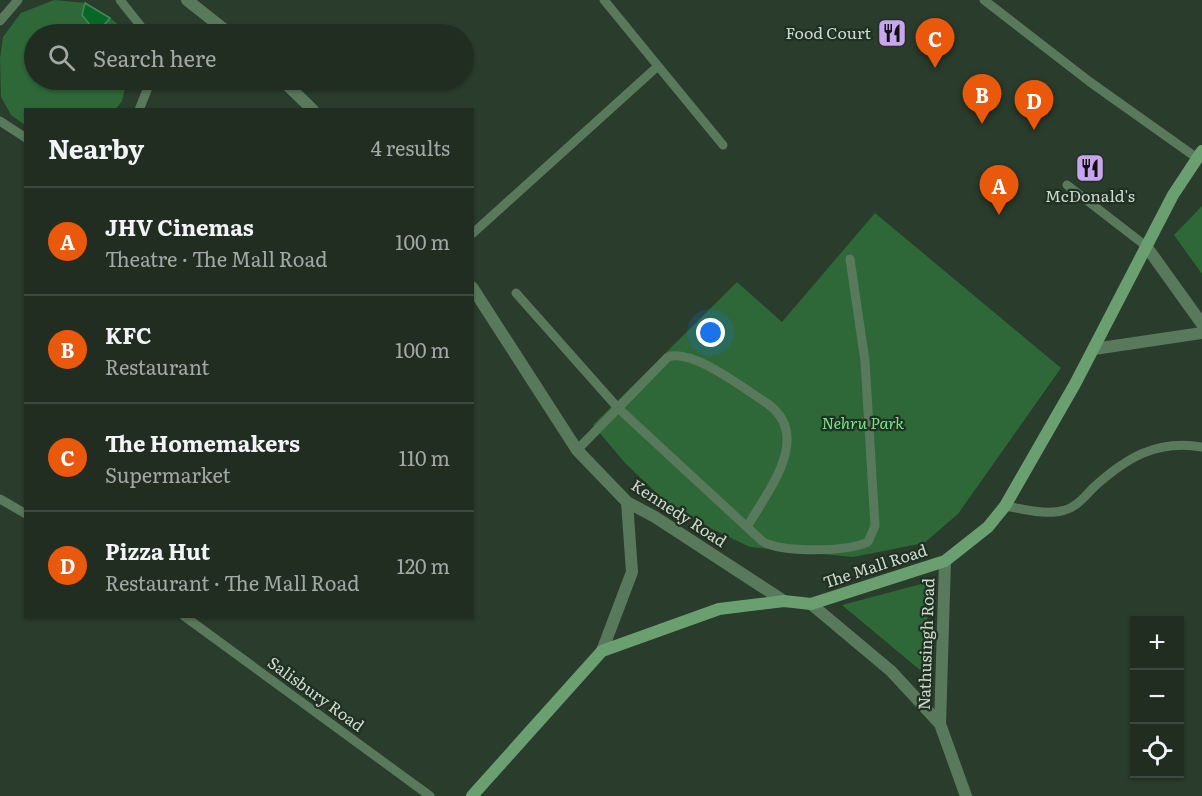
<!DOCTYPE html>
<html lang="en">
<head>
<meta charset="utf-8">
<style>
  :root { --surface:#202d20; --page:#283529; --text:#f1f3f6; --muted:#a2a8a5; --line:#3d493e; --accent:#ea580c }
  body { margin:0; font-family:Literata,serif; background:var(--page); color:var(--text) }
  .controls { position:absolute; right:18px; bottom:18px; display:grid; overflow:hidden; border-radius:0px; box-shadow:0 2px 4px #0004 }
  .controls button { width:54px; height:54px; display:grid; place-items:center; padding:0; border:0; border-bottom:2px solid var(--line); background:var(--surface); color:var(--text); font:30px sans-serif }
  .you { position:absolute; left:711px; top:333px; width:21px; height:21px; margin:-15px; border:4px solid #fff; border-radius:50%; background:#1a73e8; box-shadow:0 0 0 9px #1a73e833 }
  .badge { display:grid; place-items:center; width:39px; height:39px; border-radius:50%; background:var(--accent); color:#fff; font-size:20px; font-weight:700 }
  .pin { position:absolute; translate:-50% -50px; filter:drop-shadow(0 2px 3px #0008) }
  .pin::after { content:''; position:absolute; top:32px; width:21px; height:18px; background:inherit; clip-path:polygon(0 0,100% 0,50% 100%) }
  .list { margin:0; padding:0; list-style:none }
  h2 { display:flex; justify-content:space-between; align-items:center; height:78px; margin:0; padding:0 24px; font-size:26px }
  h2 small { font-size:20px; font-weight:400; color:var(--muted) }
  .list li { display:grid; grid-template-columns:39px 1fr auto; gap:18px; align-items:center; box-sizing:border-box; height:108px; padding:0 24px; border-top:2px solid var(--line) }
  .list b { display:block; font-size:22px; white-space:nowrap }
  .list p { margin:0; font-size:20px; white-space:nowrap; color:var(--muted) }
  .list em { font-size:20px; font-style:normal; color:var(--muted) }
  .icon { flex:none; width:33px; height:33px; fill:none; stroke:currentColor; stroke-width:2; stroke-linecap:round; stroke-linejoin:round }
  .map { position:relative; flex:none; width:1202px; height:796px; overflow:hidden }
  .search { position:absolute; background:var(--surface); box-shadow:0 2px 4px #0004; left:24px; top:24px; width:450px; height:66px; display:flex; align-items:center; gap:15px; box-sizing:border-box; padding:0 21px; border-radius:33px; color:var(--muted); font-size:22px }
  .panel { position:absolute; background:var(--surface); box-shadow:0 2px 4px #0004; left:24px; top:108px; width:450px; height:510px; border-radius:0px }
  .map>svg:first-child { display:block }
</style>
</head>
<body>
<div class="map">
<svg width="1202" height="796" viewBox="0 0 1202 796">
  <rect width="100%" height="100%" fill="#2a3c2b"/>
  <!-- green -->
  <path fill="#2e6838" d="M54,0L85,3L82,15L103,26L110,18L121,27L123,34H34V80H127L122,101L116,109L26,110L25,125L11,115L1,97L0,58L3,37L21,13Z
    M1202,206V274L1174,235Z
    M875,213L1061,368L958,514L924,543L853,557L750,547L712,529L663,499L625,463L593,425L737,282L782,322Z
    M925,583L932,680L842,605Z"/>
  <!-- water -->
  <path fill="#066826" stroke="#428a59" stroke-width="1.5" d="M85,3L110,18L103,26L90,25L82,15Z"/>
  <g fill="none" stroke-linecap="round" stroke-linejoin="round">
    <!-- lane -->
    <path stroke="#59795c" stroke-width="9" d="M120,0L147,34
      M604,0L658,66
      M984,0L1090,82L1197,158
      M0,21L18,0
      M139,110L151,80
      M0,121L26,138
      M1067,185L1146,246
      M472,234L658,66L723,145
      M516,293L618,408L762,541C782,553 846,552 868,542L875,526L865,361L850,259
      M577,450L668,357C693,348 746,390 768,404C813,437 767,492 747,527
      M0,499L26,514
      M1005,506C1024,509 1047,516 1065,510C1077,507 1086,495 1094,487C1126,458 1157,439 1202,447
      M184,616L430,796"/>
    <!-- street -->
    <path stroke="#59795c" stroke-width="12" d="M187,0L230,34
      M282,80L313,110
      M1146,246L1202,324
      M472,287L577,450L627,502L655,517L784,601
      M1094,349L1202,333
      M945,561L940,724L966,796
      M811,604L891,671L940,724
      M602,651L632,572L627,502"/>
    <!-- secondary -->
    <path stroke="#6a9f70" stroke-width="12" d="M472,796L602,651L719,609L784,601L811,604L945,561L988,527L1005,506L1075,384L1173,195L1202,151"/>
  </g>
  <!-- icons -->
  <defs>
    <g id="restaurant-square" transform="scale(1.5)"><rect x="-9" y="-9" width="18" height="18" rx="4" fill="#c8a5ee" stroke="#203122"/><path d="M-5-6h1v4h1v-4h1v4h1v-4h1v5L-1.5 .5V6h-2V.5L-5-1ZM5-6V6H3V1.5H1.5Q1.5-4 5-6Z" fill="#111"/></g>
  </defs>
  <g fill-rule="evenodd">
    <use href="#restaurant-square" x="892" y="33"/>
    <use href="#restaurant-square" x="1090" y="168"/>
  </g>
  <g text-anchor="middle" stroke-width="4.5" stroke-linejoin="round" paint-order="stroke">
    <!-- poi labels -->
    <g font-size="16" fill="#cfdacf" stroke="#203122" text-anchor="end">
      <text x="871" y="39">Food Court</text>
      <text x="1090" y="202" text-anchor="middle">McDonald's</text>
    </g>
    <!-- park labels -->
    <g font-size="16" font-style="italic" fill="#79e48a" stroke="#203122">
      <text x="863" y="429">Nehru Park</text>
    </g>
    <!-- street labels -->
    <g font-size="16" fill="#cfdacf" stroke="#203122">
      <text transform="translate(679 513) rotate(33)" y="6">Kennedy Road</text>
      <text transform="translate(875 566) rotate(-18)" y="6">The Mall Road</text>
      <text transform="translate(926 644) rotate(-88)" y="6">Nathusingh Road</text>
      <text transform="translate(316 694) rotate(36)" y="6">Salisbury Road</text>
    </g>
  </g>
</svg>
<div class="controls">
<button>+</button>
<button>−</button>
<button><svg class="icon" aria-label="locate" viewBox="0 0 24 24"><circle cx="12" cy="12" r="6"/><path d="M12 2v4M12 18v4M2 12h4M18 12h4"/></svg></button>
</div>
<div class="you"></div>
<div class="pin badge" style="left:999px;top:215px">A</div>
<div class="pin badge" style="left:982px;top:124px">B</div>
<div class="pin badge" style="left:935px;top:68px">C</div>
<div class="pin badge" style="left:1034px;top:130px">D</div>
<div class="search"><svg class="icon" aria-label="search" viewBox="0 0 24 24"><circle cx="10" cy="10" r="6"/><path d="M15 15l6 6"/></svg>Search here</div>
<section class="panel">
<h2>Nearby<small>4 results</small></h2>
<ul class="list">
<li><span class="badge">A</span><div><b>JHV Cinemas</b><p>Theatre · The Mall Road</p></div><em>100 m</em></li>
<li><span class="badge">B</span><div><b>KFC</b><p>Restaurant</p></div><em>100 m</em></li>
<li><span class="badge">C</span><div><b>The Homemakers</b><p>Supermarket</p></div><em>110 m</em></li>
<li><span class="badge">D</span><div><b>Pizza Hut</b><p>Restaurant · The Mall Road</p></div><em>120 m</em></li>
</ul>
</section>
</div>
</body>
</html>
